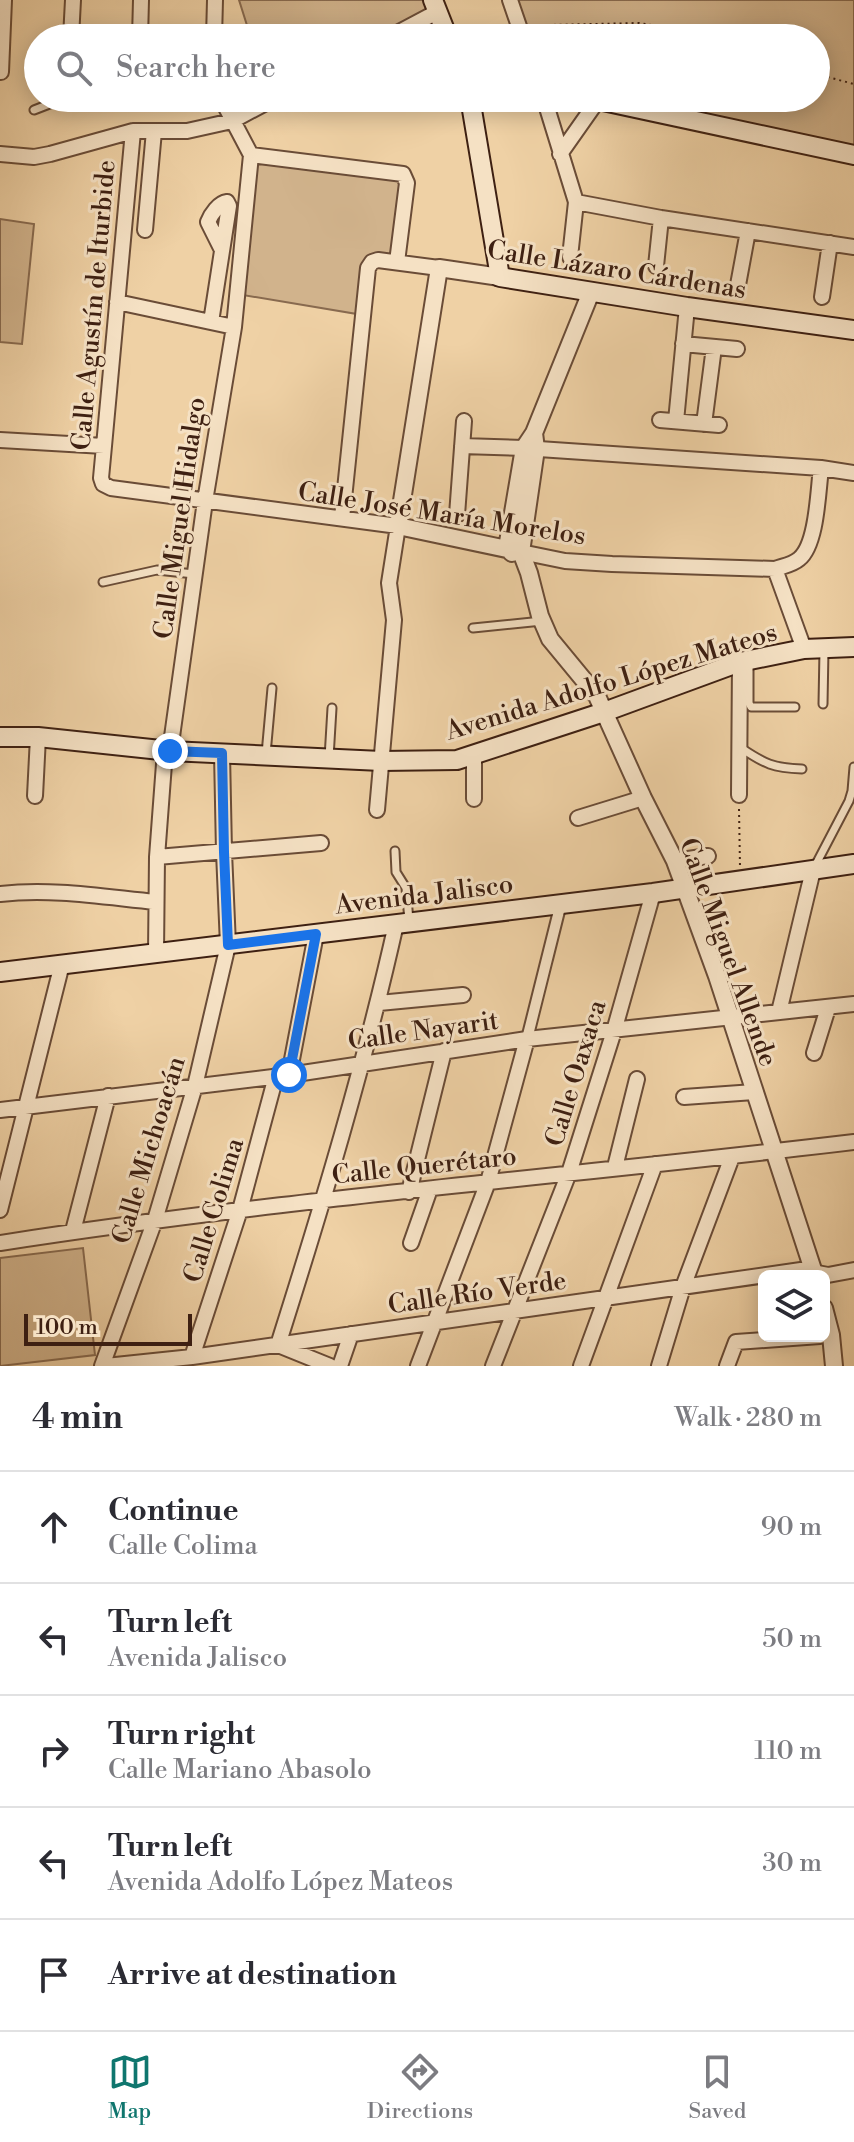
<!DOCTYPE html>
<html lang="en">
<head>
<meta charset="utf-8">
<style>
  :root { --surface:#fff; --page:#f7f7f7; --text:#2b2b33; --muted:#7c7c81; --line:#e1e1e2; --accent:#0f766e }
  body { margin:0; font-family:"Libre Bodoni",serif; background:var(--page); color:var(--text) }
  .controls { position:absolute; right:24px; bottom:24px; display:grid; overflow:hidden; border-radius:12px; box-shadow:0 4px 20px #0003 }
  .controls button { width:72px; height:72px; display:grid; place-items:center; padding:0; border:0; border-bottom:2px solid var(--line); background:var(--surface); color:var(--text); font:40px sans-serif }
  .scale { position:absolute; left:24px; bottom:20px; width:168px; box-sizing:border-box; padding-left:8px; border:4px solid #3e2012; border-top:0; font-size:22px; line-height:28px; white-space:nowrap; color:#3e2012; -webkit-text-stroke:6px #f5e1c4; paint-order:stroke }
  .stop { position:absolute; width:24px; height:24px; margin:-18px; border:6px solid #1a73e8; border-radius:50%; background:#fff }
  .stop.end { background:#1a73e8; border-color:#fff; box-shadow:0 2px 8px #0008 }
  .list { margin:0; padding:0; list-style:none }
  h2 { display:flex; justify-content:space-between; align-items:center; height:104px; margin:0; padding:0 32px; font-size:34px }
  h2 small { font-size:26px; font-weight:400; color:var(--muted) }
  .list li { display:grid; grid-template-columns:52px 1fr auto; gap:24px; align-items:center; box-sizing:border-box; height:112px; padding:0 32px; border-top:2px solid var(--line) }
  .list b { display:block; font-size:30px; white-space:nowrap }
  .list p { margin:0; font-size:26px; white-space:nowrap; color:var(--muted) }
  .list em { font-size:26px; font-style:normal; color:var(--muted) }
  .icon { flex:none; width:44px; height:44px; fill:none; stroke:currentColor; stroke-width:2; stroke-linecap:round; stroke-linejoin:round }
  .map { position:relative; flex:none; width:854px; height:1366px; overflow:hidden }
  .search { position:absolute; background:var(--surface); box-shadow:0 4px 20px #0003; left:24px; right:24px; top:24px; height:88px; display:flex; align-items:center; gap:20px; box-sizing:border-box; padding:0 28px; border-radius:44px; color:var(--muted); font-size:30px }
  .sheet { height:664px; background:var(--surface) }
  nav { display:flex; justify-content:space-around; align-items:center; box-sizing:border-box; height:112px; border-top:2px solid var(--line); background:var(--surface); font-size:22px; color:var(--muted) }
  nav a { display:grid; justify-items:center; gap:4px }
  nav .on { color:var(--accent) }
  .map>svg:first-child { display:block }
</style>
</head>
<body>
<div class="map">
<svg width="854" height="1366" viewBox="0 0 854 1366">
  <rect width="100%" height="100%" fill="#efd1a5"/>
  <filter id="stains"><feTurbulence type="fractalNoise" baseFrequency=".0025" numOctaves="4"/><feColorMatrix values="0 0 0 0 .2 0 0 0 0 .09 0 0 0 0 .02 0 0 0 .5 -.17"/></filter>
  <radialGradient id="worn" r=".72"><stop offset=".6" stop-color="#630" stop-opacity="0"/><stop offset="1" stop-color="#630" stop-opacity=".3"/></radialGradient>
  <!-- green -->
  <path fill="#d1b38c" stroke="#886a4f" stroke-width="2" d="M239,0H433L437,12L355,38H251Z
    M510,0H854V155L588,98H816V38H523Z
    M251,155L406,177L397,262H372L363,315L237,294Z
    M0,219L34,224L22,344L0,342Z
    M83,1248L95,1355L0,1366V1258Z"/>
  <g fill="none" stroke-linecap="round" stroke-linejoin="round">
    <!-- service casing -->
    <g stroke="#6a4c37" stroke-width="11">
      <path id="service" d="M34,110L65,98
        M103,582L157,570L194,574
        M473,628L542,621
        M749,662V703L751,707H795
        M823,704L824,650
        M741,748C765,764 773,768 802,769
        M266,754L272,688
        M329,758L332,708
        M395,851L396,872L406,888L409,920
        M814,868L849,801L852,791L854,767"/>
    </g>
    <!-- pedestrian casing -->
    <g stroke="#6a4c37" stroke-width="14">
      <path id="pedestrian" d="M527,1039L561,903"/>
    </g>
    <!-- minor casing -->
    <g stroke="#6a4c37" stroke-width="18">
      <path id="minor" d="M510,0L523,38
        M71,38L73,0
        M140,38L141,0
        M214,38L215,0
        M388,38L437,12
        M1,72L4,0
        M544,98L576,202L570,257
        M133,131L104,446L101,478L103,484L111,488L398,526L389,583L394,620L377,810
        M0,154L34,157L50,154L133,131H187L232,121L275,98
        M560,154L598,100
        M251,155L403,174L407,183L397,262
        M576,202L661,218L854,247
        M145,230L154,131
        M656,266L661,218
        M738,285L748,231
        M822,297L830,243
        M117,302L234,327
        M211,322L229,206L227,202C219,203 211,214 208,222L222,250
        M683,344L737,349
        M660,420L719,425
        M676,421L687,307
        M704,424L714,347
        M0,440L104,446
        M462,446L524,448L821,468L854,473
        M457,515L464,421
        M342,518L368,268L372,262L378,260L439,268
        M521,552L565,561L612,564L775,569C783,566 792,565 799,559C817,545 818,491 821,468
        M775,569L804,649
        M739,795L740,662
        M35,796L38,737
        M474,799V754
        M578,818L643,798
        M157,857L321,843
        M675,861L708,856
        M0,894C52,888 104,897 156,902
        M156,953L157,857L164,764L170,751L205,501L234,327L251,155L221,98
        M379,1003L463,995
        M779,1012L813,870
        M814,1053L828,1008
        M289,1075L316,934
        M684,1097L754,1092
        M0,1110L289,1075L527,1039L854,1004
        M615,1167L637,1079
        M409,1192L444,1051
        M0,1210L62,964
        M73,1231L108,1096
        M0,1243C283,1199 569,1176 854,1142
        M411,1243L430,1189
        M192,1357L240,1210L276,1076
        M102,1366L155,1220L195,1086L228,945L224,852L222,753
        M106,1366L192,1357L801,1270L828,1275L854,1270
        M330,1366L278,1345C322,1206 364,1067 396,924
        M340,1366L351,1334
        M418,1366L488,1182L527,1039
        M493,1366L569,1173L614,1031L653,893
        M581,1366L655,1164
        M659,1366L683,1287L732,1157
        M727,1366L736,1342L820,1336"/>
    </g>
    <!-- tertiary casing -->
    <g stroke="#6a4c37" stroke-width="20">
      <path id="tertiary" d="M500,277L439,268L398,526L521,552
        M534,433L536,449L521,552L529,573L540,616L550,639L597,696L643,798L675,861L717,976L815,1276
        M512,553L507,548L524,448L534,433L591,292
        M824,1308L831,1335L834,1366"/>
    </g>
    <!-- secondary casing -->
    <g stroke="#3e2012" stroke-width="22">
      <path id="secondary" d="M433,0L448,38
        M470,98L500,277L687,307L854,330
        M589,98L854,155
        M0,737H38L170,751L381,761L457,760L604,712L740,662L804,649L854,647
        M0,972L653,893L854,864"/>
    </g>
    <!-- path -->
    <path stroke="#3e2012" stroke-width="2" stroke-dasharray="2 4" stroke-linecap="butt" d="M543,38L541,27L549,25L639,23L663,27L696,38
      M635,38L662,27
      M816,74L854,84
      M739,809L740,867"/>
    <!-- service -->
    <use href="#service" stroke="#f5e1c4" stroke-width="7"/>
    <!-- pedestrian -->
    <use href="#pedestrian" stroke="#f5e1c4" stroke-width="10"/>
    <!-- minor -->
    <use href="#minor" stroke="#f5e1c4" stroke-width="14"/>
    <!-- tertiary -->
    <use href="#tertiary" stroke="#f5e1c4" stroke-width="16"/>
    <!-- secondary -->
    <use href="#secondary" stroke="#f5e1c4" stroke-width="18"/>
  </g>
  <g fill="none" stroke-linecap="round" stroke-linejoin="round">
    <!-- route -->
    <path stroke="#1a73e8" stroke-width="10" d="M170,751L222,753L224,852L228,945L316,934L289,1075"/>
  </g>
  <g text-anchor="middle" stroke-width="6" stroke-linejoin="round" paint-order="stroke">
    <!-- street labels -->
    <g font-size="26" fill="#3e2012" stroke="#f5e1c4">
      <text transform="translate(617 269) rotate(9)" y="9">Calle Lázaro Cárdenas</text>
      <text transform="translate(93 305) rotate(-85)" y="9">Calle Agustín de Iturbide</text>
      <text transform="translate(442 513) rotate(9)" y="9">Calle José María Morelos</text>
      <text transform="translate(179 518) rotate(-82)" y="9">Calle Miguel Hidalgo</text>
      <text transform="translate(611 681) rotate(-17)" y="9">Avenida Adolfo López Mateos</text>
      <text transform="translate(424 894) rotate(-7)" y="9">Avenida Jalisco</text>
      <text transform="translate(729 952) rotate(70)" y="9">Calle Miguel Allende</text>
      <text transform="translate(423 1030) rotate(-8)" y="9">Calle Nayarit</text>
      <text transform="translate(575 1073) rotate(-73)" y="9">Calle Oaxaca</text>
      <text transform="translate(148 1150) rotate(-73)" y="9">Calle Michoacán</text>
      <text transform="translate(424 1165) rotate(-6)" y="9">Calle Querétaro</text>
      <text transform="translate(213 1210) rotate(-73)" y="9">Calle Colima</text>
      <text transform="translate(477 1292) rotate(-8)" y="9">Calle Río Verde</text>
    </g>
  </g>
  <rect width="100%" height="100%" filter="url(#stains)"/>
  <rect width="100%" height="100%" fill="url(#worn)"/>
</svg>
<div class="controls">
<button><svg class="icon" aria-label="layers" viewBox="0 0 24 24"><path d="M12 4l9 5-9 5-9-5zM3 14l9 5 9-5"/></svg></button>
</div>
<div class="scale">100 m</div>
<div class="stop" style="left:289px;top:1075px"></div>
<div class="stop end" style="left:170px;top:751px"></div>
<div class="search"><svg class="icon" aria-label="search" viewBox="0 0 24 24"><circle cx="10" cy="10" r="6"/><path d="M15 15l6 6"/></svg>Search here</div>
</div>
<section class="sheet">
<h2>4 min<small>Walk · 280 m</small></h2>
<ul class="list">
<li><svg class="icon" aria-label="ahead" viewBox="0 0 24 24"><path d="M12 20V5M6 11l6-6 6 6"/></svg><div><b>Continue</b><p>Calle Colima</p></div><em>90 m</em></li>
<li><svg class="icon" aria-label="left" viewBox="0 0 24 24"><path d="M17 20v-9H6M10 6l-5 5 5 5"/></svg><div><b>Turn left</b><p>Avenida Jalisco</p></div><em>50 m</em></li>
<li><svg class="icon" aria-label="right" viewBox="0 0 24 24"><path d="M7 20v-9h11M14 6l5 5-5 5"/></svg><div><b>Turn right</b><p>Calle Mariano Abasolo</p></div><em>110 m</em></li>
<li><svg class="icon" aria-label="left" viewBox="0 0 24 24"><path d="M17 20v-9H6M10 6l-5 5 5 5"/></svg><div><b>Turn left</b><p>Avenida Adolfo López Mateos</p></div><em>30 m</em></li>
<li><svg class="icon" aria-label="arrive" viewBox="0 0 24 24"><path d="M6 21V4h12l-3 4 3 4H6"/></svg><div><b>Arrive at destination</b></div></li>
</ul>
</section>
<nav>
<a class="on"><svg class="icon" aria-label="map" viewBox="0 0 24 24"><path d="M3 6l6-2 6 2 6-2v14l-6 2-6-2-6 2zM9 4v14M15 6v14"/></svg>Map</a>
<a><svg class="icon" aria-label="directions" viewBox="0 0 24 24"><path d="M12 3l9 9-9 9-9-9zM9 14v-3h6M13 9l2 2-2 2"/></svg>Directions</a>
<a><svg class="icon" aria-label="saved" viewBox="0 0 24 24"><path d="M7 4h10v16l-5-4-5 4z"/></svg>Saved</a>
</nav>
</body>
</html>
